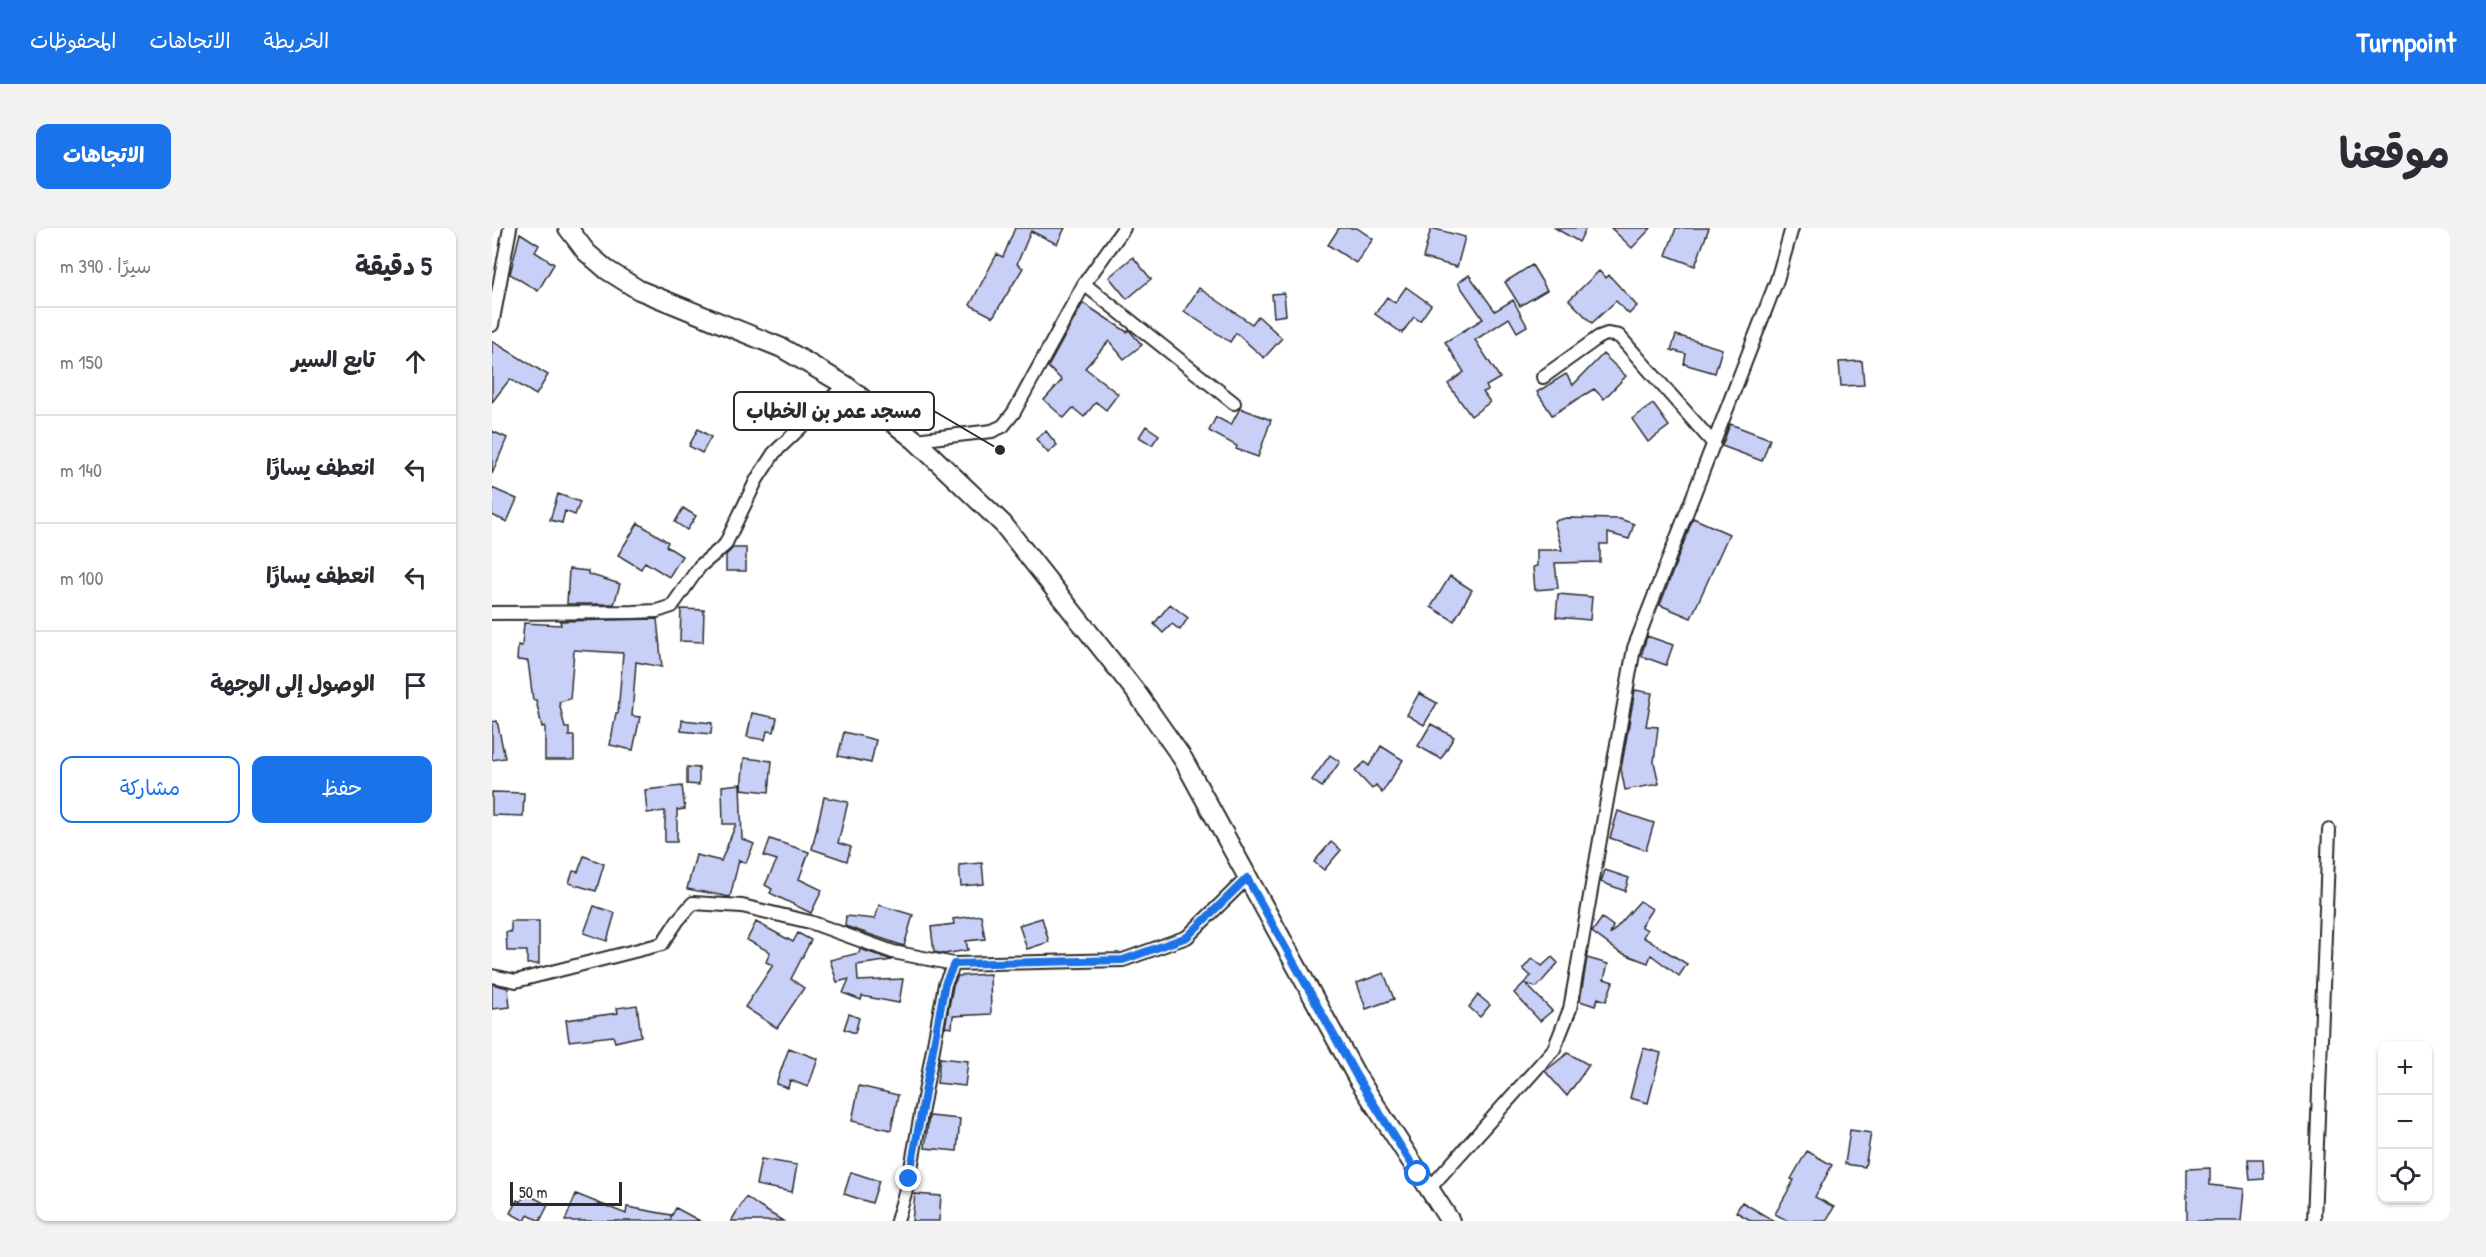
<!DOCTYPE html>
<html lang="ar">
<head>
<meta charset="utf-8">
<style>
  :root { --surface:#fff; --page:#f2f2f3; --text:#2b2b33; --muted:#7c7c81; --line:#e1e1e2; --accent:#1a73e8 }
  body { margin:0; font-family:"Patrick Hand","Playpen Sans Arabic",sans-serif; background:var(--page); color:var(--text); direction:rtl }
  .controls { position:absolute; right:18px; bottom:18px; display:grid; overflow:hidden; border-radius:12px; box-shadow:0 2px 4px #0004 }
  .controls button { width:54px; height:54px; display:grid; place-items:center; padding:0; border:0; border-bottom:2px solid var(--line); background:var(--surface); color:var(--text); font:30px sans-serif }
  .scale { position:absolute; left:18px; bottom:15px; width:112px; box-sizing:border-box; padding-left:6px; border:3px solid #2b2b2b; border-top:0; font-size:16px; line-height:21px; white-space:nowrap; color:#2b2b2b; -webkit-text-stroke:4px #fff; paint-order:stroke }
  .stop { position:absolute; width:18px; height:18px; margin:-14px; border:4px solid #1a73e8; border-radius:50%; background:#fff }
  .stop.end { background:#1a73e8; border-color:#fff; box-shadow:0 2px 6px #0008 }
  .list { margin:0; padding:0; list-style:none }
  h2 { display:flex; justify-content:space-between; align-items:center; height:78px; margin:0; padding:0 24px; font-size:26px }
  h2 small { font-size:20px; font-weight:400; color:var(--muted) }
  .list li { display:grid; grid-template-columns:39px 1fr auto; gap:18px; align-items:center; box-sizing:border-box; height:108px; padding:0 24px; border-top:2px solid var(--line) }
  .list b { display:block; font-size:22px; white-space:nowrap }
  .list em { font-size:20px; font-style:normal; color:var(--muted) }
  .actions { display:flex; gap:12px; padding:18px 24px }
  .actions a { flex:1; padding:14px 0; border:2px solid var(--accent); border-radius:12px; text-align:center; font-size:21px; color:var(--accent) }
  .actions .main { background:var(--accent); color:#fff }
  .icon { flex:none; width:33px; height:33px; fill:none; stroke:currentColor; stroke-width:2; stroke-linecap:round; stroke-linejoin:round }
  .map { position:relative; flex:none; width:1958px; height:993px; overflow:hidden; direction:ltr; border-radius:12px }
  header { display:flex; align-items:center; gap:36px; box-sizing:border-box; height:84px; padding:0 30px; background:var(--accent); color:#fff }
  header strong { font-size:28px }
  nav { display:flex; gap:33px; margin-inline-start:auto; font-size:21px }
  .intro { display:flex; align-items:center; justify-content:space-between; box-sizing:border-box; height:144px; padding:0 36px }
  h1 { margin:0; font-size:42px }
  .button { padding:15px 27px; border-radius:12px; background:var(--accent); color:#fff; font-size:21px; font-weight:700 }
  main { display:flex; gap:36px; padding:0 36px }
  aside { flex:1; background:var(--surface); border-radius:12px; box-shadow:0 2px 4px #0004 }
  .map>svg:first-child { display:block }
</style>
</head>
<body>
<header>
<strong>Turnpoint</strong>
<nav><a>الخريطة</a><a>الاتجاهات</a><a>المحفوظات</a></nav>
</header>
<div class="intro"><h1>موقعنا</h1><a class="button">الاتجاهات</a></div>
<main>
<div class="map">
<svg width="1958" height="993" viewBox="0 0 1958 993">
  <rect width="100%" height="100%" fill="#fff"/>
  <filter id="ink" filterUnits="userSpaceOnUse"><feTurbulence type="fractalNoise" baseFrequency=".0167" numOctaves="2"/><feDisplacementMap in="SourceGraphic" scale="12" xChannelSelector="R" yChannelSelector="G"/><feConvolveMatrix kernelMatrix="1 2 1 2 8 2 1 2 1" color-interpolation-filters="sRGB"/></filter>
  <g filter="url(#ink)">
    <!-- building -->
    <path fill="#c8d0f8" stroke="#2b2b2b" stroke-width="1.5" d="M523,0H573L565,16L539,3L525,36L531,40L501,89L478,77L505,26L511,29Z
      M847,0H865L881,11L864,35L836,17Z
      M939,0L973,9L965,39L931,30Z
      M1063,0H1094L1087,14Z
      M1119,0H1159L1140,20Z
      M1184,0H1217L1203,38L1174,27Z
      M28,5L47,17L43,24L62,36L46,63L18,46Z
      M641,29L659,51L635,71L617,49Z
      M1040,37L1055,62L1028,78L1013,54Z
      M1107,43L1114,50L1117,47L1145,78L1137,86L1124,73L1100,95L1077,72Z
      M977,47L1003,83L1021,72L1035,98L1025,104L1017,90L983,112L1008,150L994,158L996,162L991,164L998,174L979,188L956,156L972,144L953,114L991,91L966,55Z
      M914,59L939,77L928,93L922,89L910,105L883,86L895,69L903,75Z
      M707,60L760,96L766,88L790,110L772,130L744,105L738,114L692,83Z
      M792,65L794,87L782,89L780,66Z
      M591,75L635,104L637,102L650,117L632,131L617,113L593,140L626,166L614,182L604,174L592,189L581,180L572,190L552,172L570,152L556,139Z
      M1184,107L1230,121L1223,145L1192,136L1194,126L1179,122Z
      M0,113L56,147L44,167L18,151L0,174Z
      M1111,126L1134,148L1112,171L1102,161L1060,187L1045,164L1074,146L1081,157Z
      M1370,133L1372,157L1349,158L1347,134Z
      M1161,176L1177,198L1156,214L1140,191Z
      M748,180L779,192L766,229L744,221L745,218L717,203L724,189L739,197Z
      M1238,196L1278,211L1270,233L1230,218Z
      M654,198L667,207L660,217L647,209Z
      M206,201L219,209L210,225L197,218Z
      M0,203L15,210L0,246Z
      M554,203L565,217L556,225L544,211Z
      M0,260L25,271L15,294L0,287Z
      M66,266L88,274L83,287L73,283L70,295L58,292Z
      M191,280L204,288L195,302L183,294Z
      M1074,290L1128,291L1142,296L1137,311L1116,305V316H1108V334L1063,335L1066,360L1043,362L1041,339L1045,338V322H1070L1062,293Z
      M1201,290L1237,306L1199,390L1168,377Z
      M146,295L176,314L174,318L190,328L177,349L153,334L149,341L126,327Z
      M241,320H254V343H234V327Z
      M77,341L96,343V346L128,356L122,376H75Z
      M958,348L980,362L962,393L939,379Z
      M1066,366L1100,369L1098,392L1064,389Z
      M678,376L696,390L688,402L680,396L671,405L662,396Z
      M189,381L212,382L211,414L188,413Z
      M165,391L170,439L144,434L140,488L148,489L141,522L118,517L124,485H126L131,425L82,422L78,471L67,474L73,500H77V508H82V532H53V498L50,499L44,472H41L36,433L25,432L26,417L30,418L32,395L69,397L68,393Z
      M1155,408L1181,417L1174,437L1149,428Z
      M1143,462L1160,465L1154,498L1166,499L1162,534L1167,556L1133,562L1129,541Z
      M927,465L945,475L932,497L915,487Z
      M260,485L285,490L282,504L275,503L273,512L255,509Z
      M190,492L220,495L219,506L189,503Z
      M5,493L13,530L0,532V494Z
      M939,496L962,509L949,531L926,518Z
      M352,504L384,512L379,535L346,528Z
      M889,518L911,532L890,565L884,557L880,561L863,543L873,534L877,538Z
      M838,527L848,534L830,559L820,552Z
      M252,530L280,533L277,564L249,561Z
      M195,539L207,540V557L195,556Z
      M248,556L250,611L262,616L254,635L247,632L238,669L195,661L204,627L229,633L244,596H231L230,558Z
      M190,558L193,581L185,582V614H173V583L155,585L153,562Z
      M0,564L32,565L31,588L0,587Z
      M332,569L356,574L346,615L359,619L355,633L320,621Z
      M1126,583L1162,595L1154,622L1118,610Z
      M278,611L317,624L307,651L330,662L319,685L278,665L280,661L273,657L285,632L272,628Z
      M839,614L849,622L832,642L822,634Z
      M92,628L112,636L104,663L77,655L81,643L86,644Z
      M490,635L492,656L469,658L467,637Z
      M1113,642L1137,650L1133,663L1109,654Z
      M1148,673L1160,681L1149,698L1155,702L1151,709L1195,736L1187,748L1159,727L1156,735L1127,724L1100,704L1110,690L1121,698L1118,707Z
      M387,677L421,687L412,718L353,698L354,688L383,691Z
      M102,678L123,685L115,713L92,705Z
      M489,687L493,711L474,713L476,722L452,726L442,724L439,699L462,696L461,691Z
      M550,690L557,714L535,721L527,697Z
      M19,693H47V736H35V723H15L14,704H19Z
      M264,694L301,714L306,705L319,712L299,751L312,760L285,800L253,779L281,737L274,734L278,724L255,712Z
      M368,721L400,732L365,737L366,753L411,751L407,775L370,768L369,772L351,765L357,751L345,754L338,732L367,725Z
      M1060,729L1066,735L1045,759L1034,756L1060,783L1048,793L1022,765L1039,748L1031,741L1040,730L1050,738Z
      M1095,730L1116,736L1112,751L1121,754L1114,773L1106,770L1103,778L1088,773Z
      M892,745L902,771L874,781L865,755Z
      M498,746L499,786L461,788L460,800L453,799L461,758L466,748Z
      M0,756L16,760L18,779L0,781Z
      M986,767L998,777L988,789L977,779Z
      M145,777L149,808L123,814L121,808L77,813L74,792L126,785L125,780Z
      M357,786L367,790L363,805L352,801Z
      M297,820L326,831L316,859L298,852L296,860L284,856Z
      M1151,820L1169,825L1156,875L1138,870Z
      M1076,825L1097,837L1075,868L1053,843Z
      M448,830L476,833L473,858L445,855Z
      M367,858L406,867L399,902L360,893Z
      M437,888L468,891L465,923L433,920Z
      M1358,902L1379,905L1373,939L1353,936Z
      M1315,923L1340,937L1323,969L1342,979L1334,993H1296L1283,986L1302,952L1299,951Z
      M269,931L305,937L300,964L264,957Z
      M1756,931H1771L1772,951L1758,952Z
      M1718,940V957L1752,961L1749,993H1695V941Z
      M359,944L387,953L380,975L352,966Z
      M33,965L56,977L48,993L36,987L33,993L18,985L25,972L29,974Z
      M84,966L134,986L135,979L179,987V989L184,980L208,993H73Z
      M423,966L449,968L447,993H420Z
      M254,969L268,979L291,993H239Z
      M1250,974L1282,993H1260L1244,984Z"/>
    <g fill="none" stroke-linecap="round" stroke-linejoin="round">
      <!-- street casing -->
      <g stroke="#2b2b2b" stroke-width="16">
        <path id="street" d="M592,56L742,175
          M0,97L18,0
          M1051,149L1107,109L1115,106L1127,108L1222,216
          M423,212L500,203L511,198L522,184L592,56L632,0
          M0,385L141,384L165,383L180,378L208,338L233,317L265,251L282,225L353,157
          M0,748L24,753L170,716L186,692L201,675L250,678L318,694L401,724L462,736
          M936,962L1062,821L1078,781L1142,420L1285,52L1300,0
          M405,993L417,951L453,756L462,736L631,732L695,709L755,650
          M1822,993L1837,602"/>
      </g>
      <!-- secondary casing -->
      <g stroke="#2b2b2b" stroke-width="22">
        <path id="secondary" d="M76,0L94,24L115,42L147,62L290,120L353,157L423,212L511,296L644,464L691,531L865,849L958,993"/>
      </g>
      <!-- street -->
      <use href="#street" stroke="#fff" stroke-width="12"/>
      <!-- secondary -->
      <use href="#secondary" stroke="#fff" stroke-width="18"/>
    </g>
  </g>
  <g fill="none" stroke-linecap="round" stroke-linejoin="round" filter="url(#ink)">
    <!-- route -->
    <path stroke="#1a73e8" stroke-width="8" d="M417,951L453,756L462,736L631,732L695,709L755,650L865,849L926,946"/>
  </g>
  <!-- callouts -->
  <path fill="none" stroke="#2b2b2b" stroke-width="2" d="M508 222L442 183"/>
  <circle fill="#2b2b2b" stroke="#fff" stroke-width="2" cx="508" cy="222" r="6"/>
  <rect fill="#fff" stroke="#2b2b2b" stroke-width="2" x="242" y="164" width="200" height="38" rx="6"/>
  <g font-size="20" text-anchor="middle" font-weight="bold" fill="#2b2b2b">
    <text x="342" y="190">مسجد عمر بن الخطاب</text>
  </g>
</svg>
<div class="controls">
<button>+</button>
<button>−</button>
<button><svg class="icon" aria-label="locate" viewBox="0 0 24 24"><circle cx="12" cy="12" r="6"/><path d="M12 2v4M12 18v4M2 12h4M18 12h4"/></svg></button>
</div>
<div class="scale">50 m</div>
<div class="stop" style="left:926px;top:946px"></div>
<div class="stop end" style="left:417px;top:951px"></div>
</div>
<aside>
<h2>5 دقيقة<small>سيرًا · 390 m</small></h2>
<ul class="list">
<li><svg class="icon" aria-label="ahead" viewBox="0 0 24 24"><path d="M12 20V5M6 11l6-6 6 6"/></svg><div><b>تابع السير</b></div><em>150 m</em></li>
<li><svg class="icon" aria-label="left" viewBox="0 0 24 24"><path d="M17 20v-9H6M10 6l-5 5 5 5"/></svg><div><b>انعطف يسارًا</b></div><em>140 m</em></li>
<li><svg class="icon" aria-label="left" viewBox="0 0 24 24"><path d="M17 20v-9H6M10 6l-5 5 5 5"/></svg><div><b>انعطف يسارًا</b></div><em>100 m</em></li>
<li><svg class="icon" aria-label="arrive" viewBox="0 0 24 24"><path d="M6 21V4h12l-3 4 3 4H6"/></svg><div><b>الوصول إلى الوجهة</b></div></li>
</ul>
<div class="actions"><a class="main">حفظ</a><a>مشاركة</a></div>
</aside>
</main>
</body>
</html>
